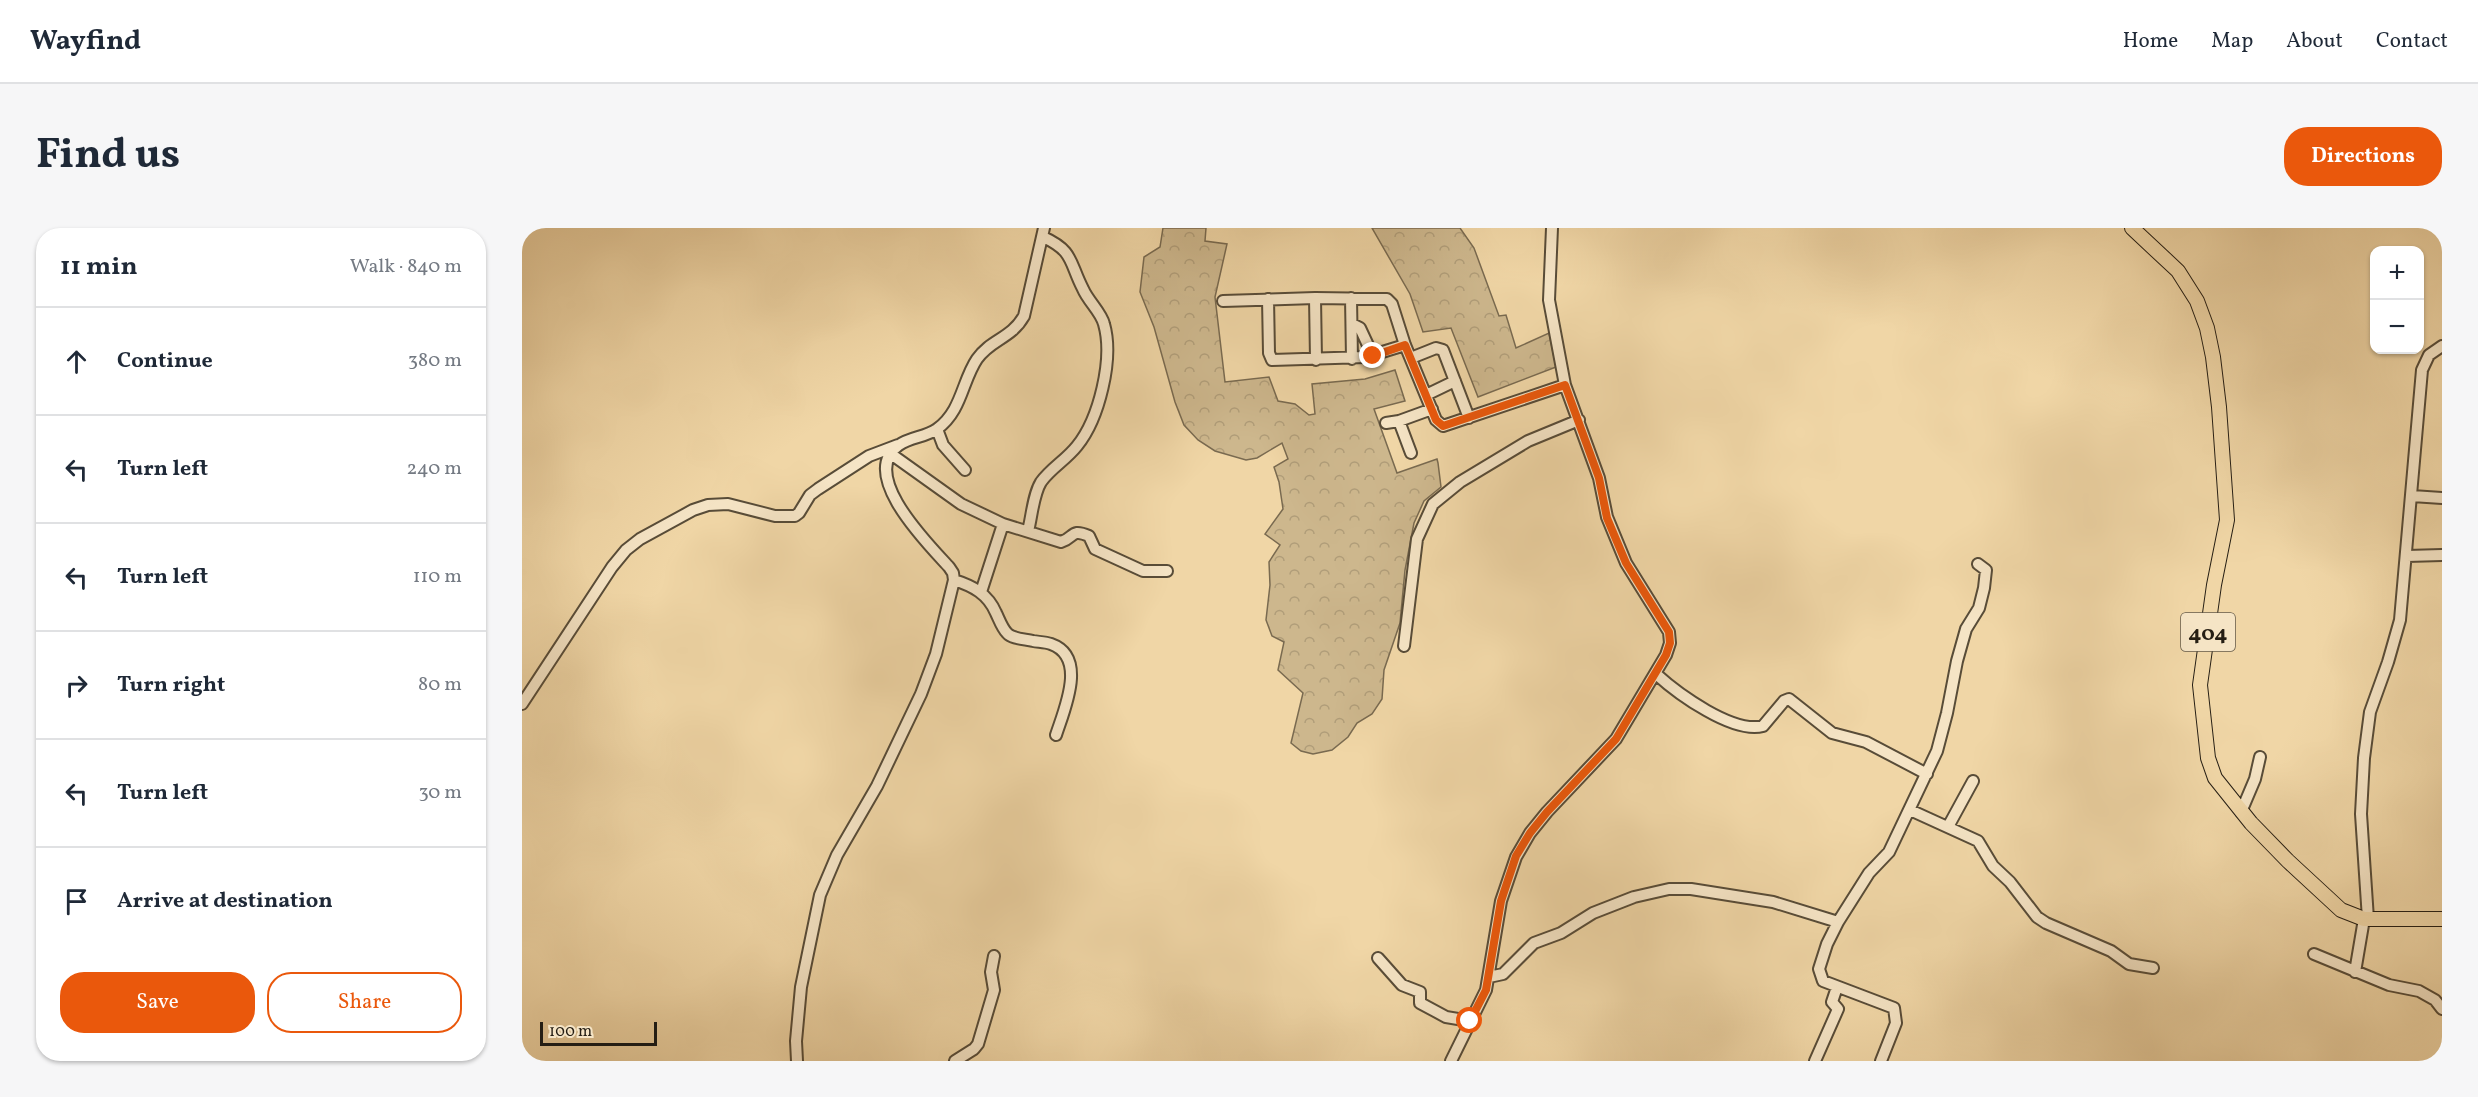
<!DOCTYPE html>
<html lang="en">
<head>
<meta charset="utf-8">
<style>
  :root { --surface:#fff; --page:#f6f6f7; --text:#1f2937; --muted:#747a83; --line:#e0e1e3; --accent:#ea580c }
  body { margin:0; font-family:Vollkorn,serif; background:var(--page); color:var(--text) }
  .controls { position:absolute; right:18px; top:18px; display:grid; overflow:hidden; border-radius:12px; box-shadow:0 2px 4px #0004 }
  .controls button { width:54px; height:54px; display:grid; place-items:center; padding:0; border:0; border-bottom:2px solid var(--line); background:var(--surface); color:var(--text); font:30px sans-serif }
  .scale { position:absolute; left:18px; bottom:15px; width:117px; box-sizing:border-box; padding-left:6px; border:3px solid #251e14; border-top:0; font-size:16px; line-height:21px; white-space:nowrap; color:#251e14; -webkit-text-stroke:4px #f5e4c5; paint-order:stroke }
  .stop { position:absolute; width:18px; height:18px; margin:-14px; border:4px solid #ea580c; border-radius:50%; background:#fff }
  .stop.end { background:#ea580c; border-color:#fff; box-shadow:0 2px 6px #0008 }
  .list { margin:0; padding:0; list-style:none }
  h2 { display:flex; justify-content:space-between; align-items:center; height:78px; margin:0; padding:0 24px; font-size:26px }
  h2 small { font-size:20px; font-weight:400; color:var(--muted) }
  .list li { display:grid; grid-template-columns:39px 1fr auto; gap:18px; align-items:center; box-sizing:border-box; height:108px; padding:0 24px; border-top:2px solid var(--line) }
  .list b { display:block; font-size:22px; white-space:nowrap }
  .list em { font-size:20px; font-style:normal; color:var(--muted) }
  .actions { display:flex; gap:12px; padding:18px 24px }
  .actions a { flex:1; padding:14px 0; border:2px solid var(--accent); border-radius:24px; text-align:center; font-size:21px; color:var(--accent) }
  .actions .main { background:var(--accent); color:#fff }
  .icon { flex:none; width:33px; height:33px; fill:none; stroke:currentColor; stroke-width:2; stroke-linecap:round; stroke-linejoin:round }
  .map { position:relative; flex:none; width:1920px; height:833px; overflow:hidden; border-radius:24px }
  header { display:flex; align-items:center; gap:36px; box-sizing:border-box; height:84px; padding:0 30px; background:var(--surface); border-bottom:2px solid var(--line) }
  header strong { font-size:28px }
  nav { display:flex; gap:33px; margin-inline-start:auto; font-size:21px }
  .intro { display:flex; align-items:center; justify-content:space-between; box-sizing:border-box; height:144px; padding:0 36px }
  h1 { margin:0; font-size:42px }
  .button { padding:15px 27px; border-radius:24px; background:var(--accent); color:#fff; font-size:21px; font-weight:700 }
  main { display:flex; gap:36px; padding:0 36px }
  aside { flex:1; background:var(--surface); border-radius:24px; box-shadow:0 2px 4px #0004 }
  .map>svg:first-child { display:block }
</style>
</head>
<body>
<header>
<strong>Wayfind</strong>
<nav><a>Home</a><a>Map</a><a>About</a><a>Contact</a></nav>
</header>
<div class="intro"><h1>Find us</h1><a class="button">Directions</a></div>
<main>
<aside>
<h2>11 min<small>Walk · 840 m</small></h2>
<ul class="list">
<li><svg class="icon" aria-label="ahead" viewBox="0 0 24 24"><path d="M12 20V5M6 11l6-6 6 6"/></svg><div><b>Continue</b></div><em>380 m</em></li>
<li><svg class="icon" aria-label="left" viewBox="0 0 24 24"><path d="M17 20v-9H6M10 6l-5 5 5 5"/></svg><div><b>Turn left</b></div><em>240 m</em></li>
<li><svg class="icon" aria-label="left" viewBox="0 0 24 24"><path d="M17 20v-9H6M10 6l-5 5 5 5"/></svg><div><b>Turn left</b></div><em>110 m</em></li>
<li><svg class="icon" aria-label="right" viewBox="0 0 24 24"><path d="M7 20v-9h11M14 6l5 5-5 5"/></svg><div><b>Turn right</b></div><em>80 m</em></li>
<li><svg class="icon" aria-label="left" viewBox="0 0 24 24"><path d="M17 20v-9H6M10 6l-5 5 5 5"/></svg><div><b>Turn left</b></div><em>30 m</em></li>
<li><svg class="icon" aria-label="arrive" viewBox="0 0 24 24"><path d="M6 21V4h12l-3 4 3 4H6"/></svg><div><b>Arrive at destination</b></div></li>
</ul>
<div class="actions"><a class="main">Save</a><a>Share</a></div>
</aside>
<div class="map">
<svg width="1920" height="833" viewBox="0 0 1920 833">
  <defs>
    <pattern id="forest-crowns" width="20" height="18" patternUnits="userSpaceOnUse" patternTransform="scale(1.5)"><rect width="20" height="18" fill="#cdb78d"/><path d="M2 6a3 3 0 1 1 6 0M12 15a3 3 0 1 1 6 0" fill="none" stroke="#b09d79"/></pattern>
  </defs>
  <rect width="100%" height="100%" fill="#f0d6a6"/>
  <filter id="stains"><feTurbulence type="fractalNoise" baseFrequency=".00333" numOctaves="4"/><feColorMatrix values="0 0 0 0 .2 0 0 0 0 .09 0 0 0 0 .02 0 0 0 .5 -.17"/></filter>
  <radialGradient id="worn" r=".72"><stop offset=".6" stop-color="#630" stop-opacity="0"/><stop offset="1" stop-color="#630" stop-opacity=".3"/></radialGradient>
  <!-- forest -->
  <path fill="url(#forest-crowns)" stroke="#796a50" stroke-width="1.5" d="M641,0H684L683,13L705,16L693,69L703,154L747,149L756,173L773,176L787,187L793,186L790,156L843,151L873,142L883,173L852,181L875,245L915,231L916,235L919,259L902,273L892,295L883,342L878,395L862,442L860,471L850,486L835,495L826,509L810,522L791,526L779,523L769,515L781,465L756,442L762,414L750,408L744,392L748,357L747,334L758,317L743,306L761,281L757,254L752,239L766,231L760,215L735,230L724,232L693,223L676,212L662,197L653,174L632,99L618,64L622,29L638,19Z
    M850,0H938L952,20L977,88L984,87L994,120L1027,105L1034,139L956,169L929,100L901,104L888,66Z"/>
  <g fill="none" stroke-linecap="round" stroke-linejoin="round">
    <!-- minor casing -->
    <g stroke="#584c38" stroke-width="14">
      <path id="minor" d="M793,70L794,132
        M829,70L830,131
        M746,71L747,125L750,132L844,129L883,117
        M701,73L793,70L865,71L870,76L883,117L914,192L921,198L1043,157
        M830,96L838,100L851,128
        M889,130L914,120L921,122L947,190
        M904,167L933,153
        M877,193L889,225
        M864,195L877,193L910,181
        M415,201L421,217L443,242
        M369,226L439,276L481,296L539,314C553,310 548,300 567,308L573,321L621,343H645
        M1890,268L1920,270
        M506,303C510,288 511,267 519,254C529,240 544,232 555,218C577,191 592,131 582,96C579,84 566,73 561,61C547,34 552,23 521,9
        M1885,328L1920,327
        M432,352C451,358 466,366 474,385C477,391 480,400 485,405C490,411 503,411 511,413C516,414 523,414 529,416C566,429 542,482 534,507
        M459,364L481,296
        M882,418L895,311L911,276L938,254L1006,213L1057,192
        M1134,446C1156,466 1211,506 1241,498L1262,473L1267,471L1310,505L1344,514L1405,546
        M0,476L90,339L104,322L118,311L171,282L186,277L206,276L253,288H273L277,285L288,267L296,261L347,228L376,217
        M1388,582L1456,613L1471,638L1488,654L1515,689L1524,695L1589,723L1607,736L1631,740
        M1719,584L1733,551L1738,529
        M1427,597L1451,553
        M1846,691L1839,586L1842,530L1848,484L1866,434L1878,392L1900,142L1907,127L1920,118
        M1792,726L1867,757L1897,763L1913,772L1920,781
        M856,730L880,757L898,764V775L924,789L948,793
        M1833,744L1842,691
        M967,749L981,746L1012,715L1039,705L1071,685L1112,669L1147,661H1169L1251,674L1316,694
        M275,833L274,813L279,759L298,667L315,627L355,558L399,466L414,426L432,352L431,345L427,339C407,317 335,246 377,217C388,209 404,209 415,201C440,183 440,153 455,131C469,111 489,111 502,88L522,0
        M433,833L452,821L456,816L472,762L469,744L472,728
        M929,833L964,762L979,673L994,629L1008,605L1025,584L1094,511L1144,427L1148,415L1147,404L1104,335L1085,289L1077,250L1043,157L1027,72L1030,0
        M1293,833L1316,781L1310,774L1315,759
        M1359,833L1374,795L1372,780L1301,753L1297,741L1305,716L1316,694L1347,645L1367,624L1415,523L1425,485L1435,433L1444,401L1457,380L1462,360L1464,342L1456,336"/>
    </g>
    <!-- major casing -->
    <g stroke="#251e14" stroke-width="16">
      <path id="major" d="M1610,0L1656,43L1675,73L1685,100L1691,129L1697,179L1705,292L1692,357L1678,457L1686,530L1693,550L1729,595L1766,633L1819,682L1842,691H1920"/>
    </g>
    <!-- minor -->
    <use href="#minor" stroke="#f5e4c5" stroke-width="10"/>
    <!-- major -->
    <use href="#major" stroke="#f0d6a6" stroke-width="14"/>
  </g>
  <g fill="none" stroke-linecap="round" stroke-linejoin="round">
    <!-- route -->
    <path stroke="#ea580c" stroke-width="8" d="M851,128L883,117L914,192L921,198L1043,157L1077,250L1085,290L1104,335L1147,404L1148,415L1144,427L1094,511L1025,584L1008,605L994,628L979,673L964,762L948,793"/>
  </g>
  <g text-anchor="middle" stroke-width="6" stroke-linejoin="round" paint-order="stroke">
    <!-- shield labels -->
    <rect fill="#f5e4c5" stroke="#635949" stroke-width="1.5" x="1659" y="385" width="54" height="38" rx="4.5"/>
    <g font-size="22" font-weight="bold" fill="#251e14">
      <text x="1686" y="412">404</text>
    </g>
  </g>
  <rect width="100%" height="100%" filter="url(#stains)"/>
  <rect width="100%" height="100%" fill="url(#worn)"/>
</svg>
<div class="controls">
<button>+</button>
<button>−</button>
</div>
<div class="scale">100 m</div>
<div class="stop" style="left:948px;top:793px"></div>
<div class="stop end" style="left:851px;top:128px"></div>
</div>
</main>
</body>
</html>
